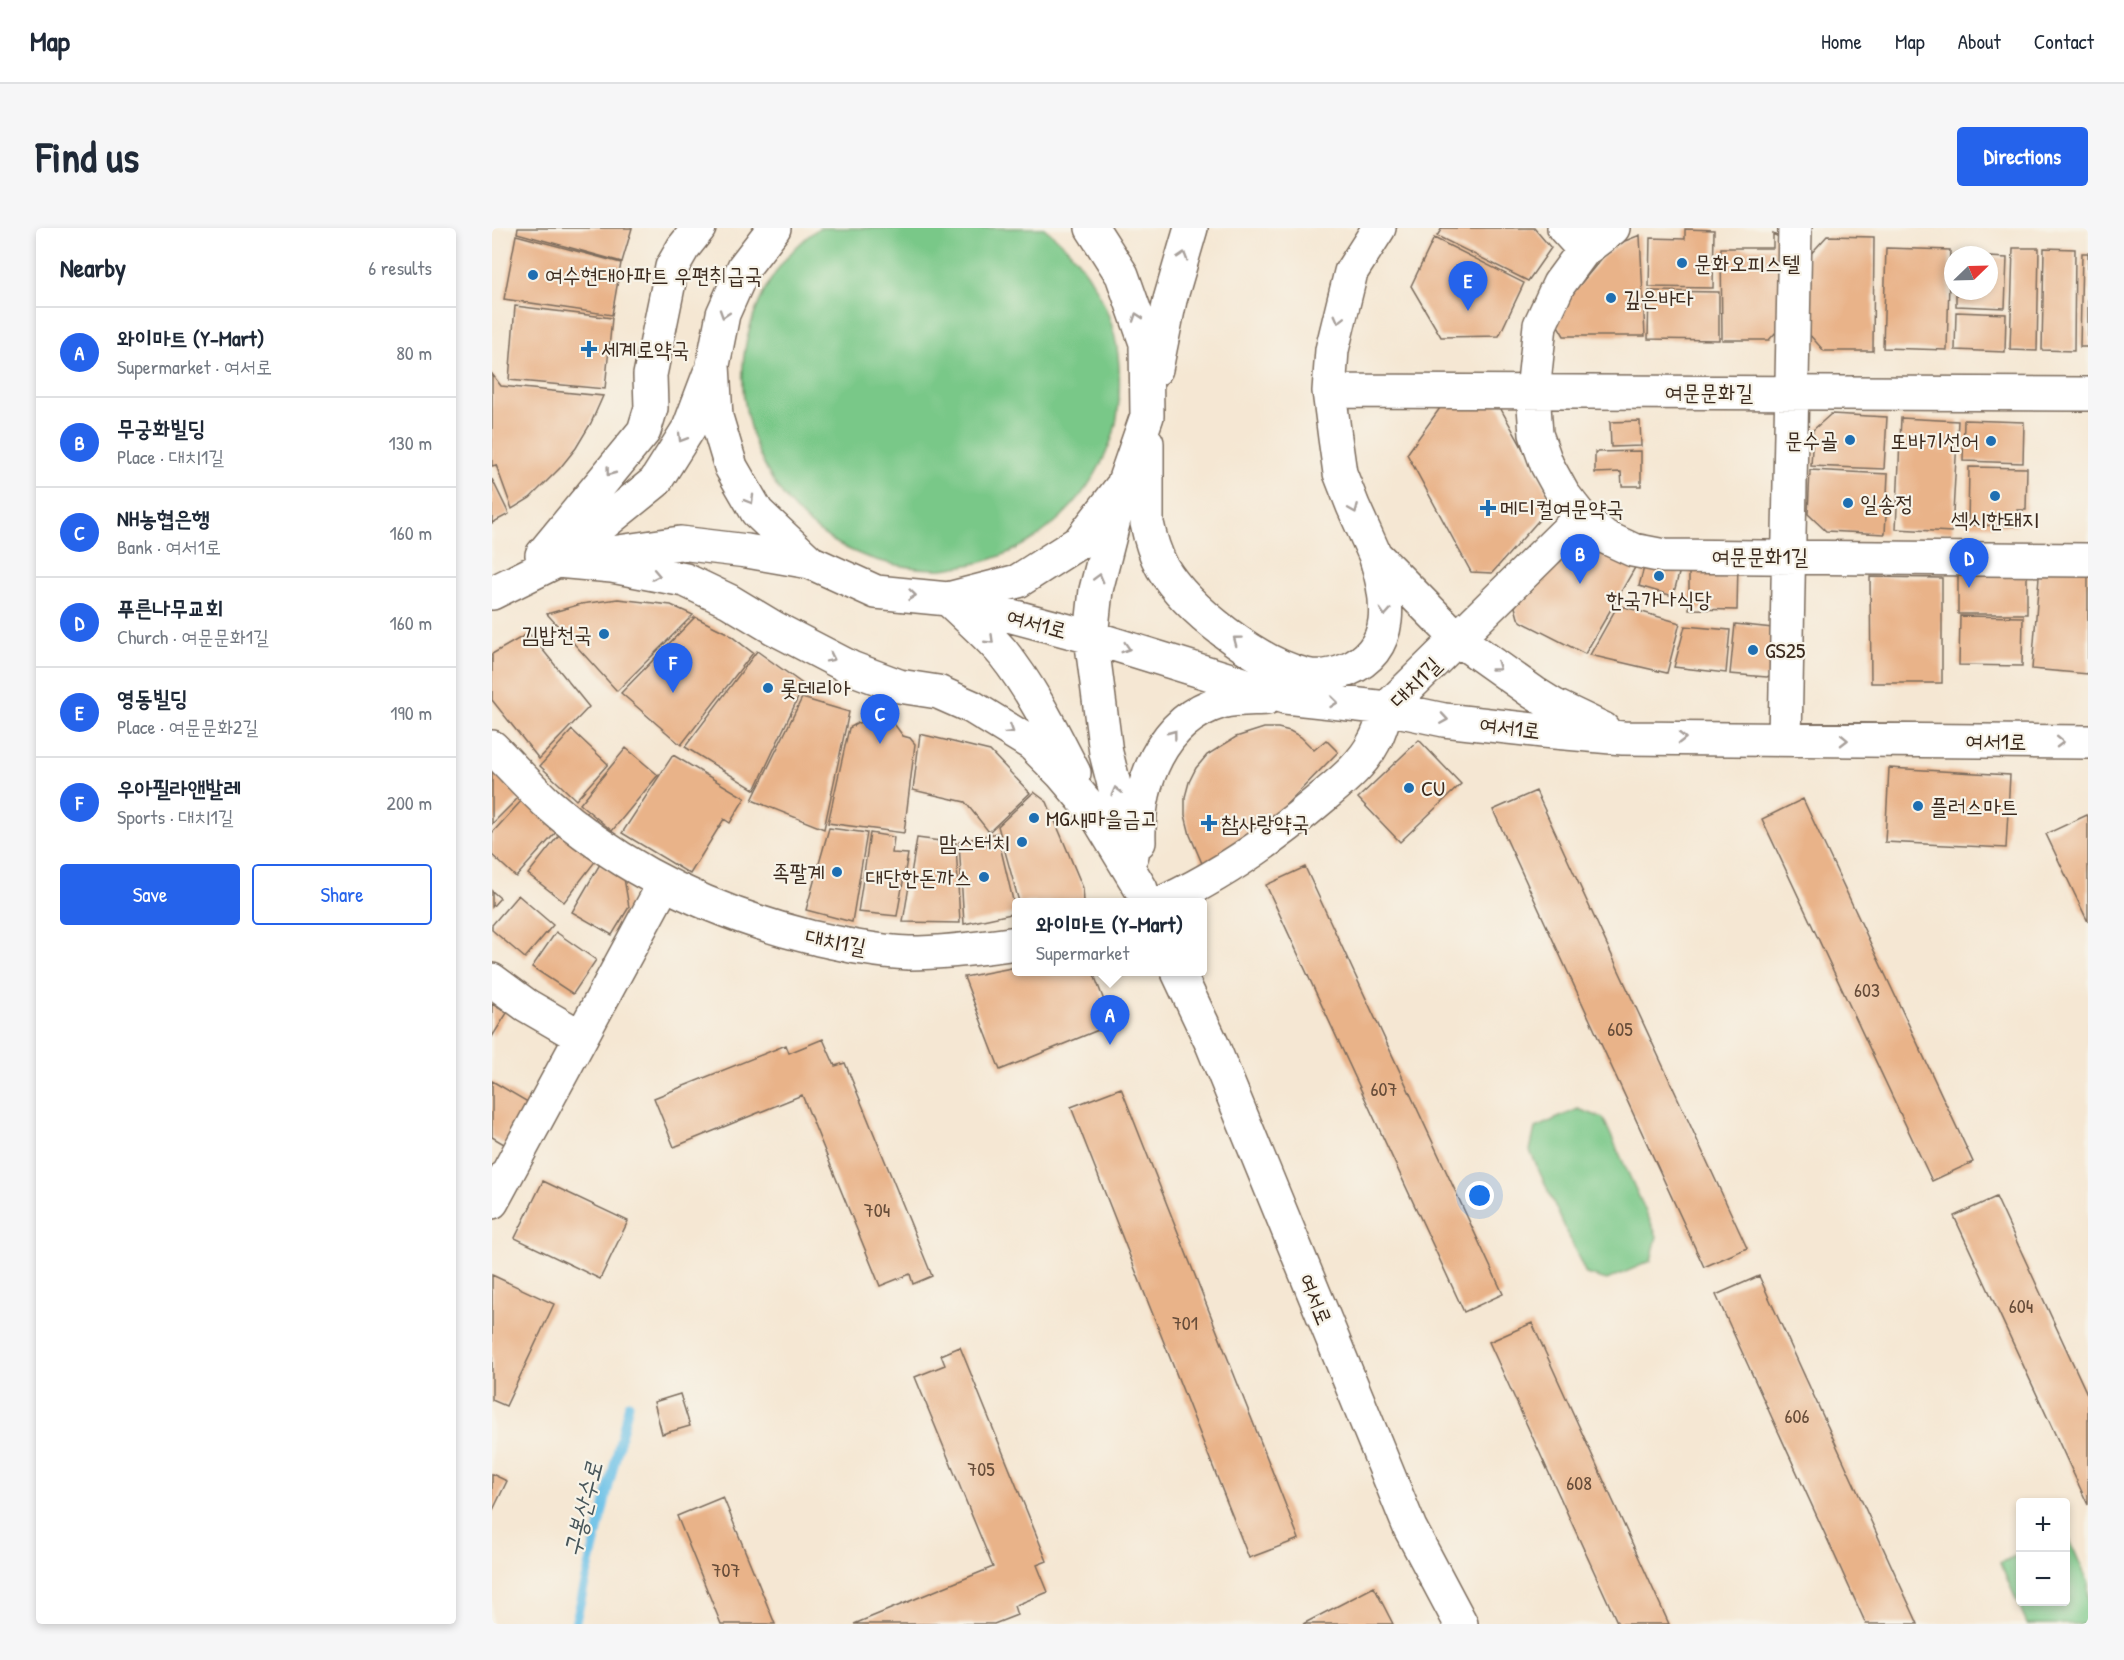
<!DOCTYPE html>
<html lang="en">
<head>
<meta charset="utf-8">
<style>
  :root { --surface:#fff; --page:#f6f6f7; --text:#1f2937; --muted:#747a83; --line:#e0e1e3; --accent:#2563eb }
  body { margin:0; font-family:"Patrick Hand","Poor Story",sans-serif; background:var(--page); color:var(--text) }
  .controls { position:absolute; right:18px; bottom:18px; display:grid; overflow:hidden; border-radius:6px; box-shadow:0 3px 9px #0003 }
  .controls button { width:54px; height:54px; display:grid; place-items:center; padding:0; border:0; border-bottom:2px solid var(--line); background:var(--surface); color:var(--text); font:30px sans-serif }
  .compass { position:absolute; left:1452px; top:18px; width:54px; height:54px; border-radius:50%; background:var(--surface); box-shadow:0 3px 9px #0003; rotate:67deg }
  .you { position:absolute; left:988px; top:968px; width:21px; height:21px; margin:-15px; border:4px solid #fff; border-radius:50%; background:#1a73e8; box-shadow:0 0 0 9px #1a73e833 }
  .badge { display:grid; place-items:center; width:39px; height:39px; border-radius:50%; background:var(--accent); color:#fff; font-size:20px; font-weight:700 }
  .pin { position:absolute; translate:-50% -50px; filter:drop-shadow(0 2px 3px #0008) }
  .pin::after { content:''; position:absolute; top:32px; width:21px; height:18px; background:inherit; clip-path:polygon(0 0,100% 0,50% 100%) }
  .popup { position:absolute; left:520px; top:670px; width:195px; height:78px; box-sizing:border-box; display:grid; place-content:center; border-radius:6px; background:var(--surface); filter:drop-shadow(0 2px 4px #0005); font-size:20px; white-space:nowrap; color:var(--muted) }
  .popup b { font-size:22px; color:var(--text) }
  .popup::after { content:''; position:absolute; left:50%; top:100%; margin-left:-12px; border:12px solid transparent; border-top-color:var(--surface) }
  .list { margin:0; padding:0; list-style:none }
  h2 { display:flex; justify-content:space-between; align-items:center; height:78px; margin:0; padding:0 24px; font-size:26px }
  h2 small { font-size:20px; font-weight:400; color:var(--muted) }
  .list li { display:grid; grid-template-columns:39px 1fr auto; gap:18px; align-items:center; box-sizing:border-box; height:90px; padding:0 24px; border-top:2px solid var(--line) }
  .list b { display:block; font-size:22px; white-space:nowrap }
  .list p { margin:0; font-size:20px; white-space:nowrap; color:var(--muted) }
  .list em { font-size:20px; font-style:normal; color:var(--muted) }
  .actions { display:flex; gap:12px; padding:18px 24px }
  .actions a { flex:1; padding:14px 0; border:2px solid var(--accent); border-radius:6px; text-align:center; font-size:21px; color:var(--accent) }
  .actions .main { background:var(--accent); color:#fff }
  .map { position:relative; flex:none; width:1596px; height:1396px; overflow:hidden; border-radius:6px }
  header { display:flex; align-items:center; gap:36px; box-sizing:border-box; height:84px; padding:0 30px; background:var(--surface); border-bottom:2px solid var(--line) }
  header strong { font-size:28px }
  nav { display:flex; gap:33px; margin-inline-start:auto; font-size:21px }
  .intro { display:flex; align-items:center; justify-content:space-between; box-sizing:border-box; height:144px; padding:0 36px }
  h1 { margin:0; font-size:42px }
  .button { padding:15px 27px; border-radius:6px; background:var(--accent); color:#fff; font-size:21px; font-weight:700 }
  main { display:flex; gap:36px; padding:0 36px }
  aside { flex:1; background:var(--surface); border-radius:6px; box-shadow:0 3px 9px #0003 }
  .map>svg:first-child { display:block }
</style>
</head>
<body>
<header>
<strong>Map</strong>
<nav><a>Home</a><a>Map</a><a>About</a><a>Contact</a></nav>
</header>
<div class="intro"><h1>Find us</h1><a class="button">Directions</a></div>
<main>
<aside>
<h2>Nearby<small>6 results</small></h2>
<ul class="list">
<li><span class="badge">A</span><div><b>와이마트 (Y-Mart)</b><p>Supermarket · 여서로</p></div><em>80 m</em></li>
<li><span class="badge">B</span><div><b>무궁화빌딩</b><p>Place · 대치1길</p></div><em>130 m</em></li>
<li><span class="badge">C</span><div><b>NH농협은행</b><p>Bank · 여서1로</p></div><em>160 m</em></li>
<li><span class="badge">D</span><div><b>푸른나무교회</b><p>Church · 여문문화1길</p></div><em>160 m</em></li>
<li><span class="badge">E</span><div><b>영동빌딩</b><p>Place · 여문문화2길</p></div><em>190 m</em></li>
<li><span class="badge">F</span><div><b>우아필라앤발레</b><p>Sports · 대치1길</p></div><em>200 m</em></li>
</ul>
<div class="actions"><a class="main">Save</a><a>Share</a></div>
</aside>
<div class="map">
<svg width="1596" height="1396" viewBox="0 0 1596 1396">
  <rect width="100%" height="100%" fill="#f7f3e8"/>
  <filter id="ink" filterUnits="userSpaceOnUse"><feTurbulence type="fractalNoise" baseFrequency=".0167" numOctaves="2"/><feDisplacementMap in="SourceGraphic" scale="12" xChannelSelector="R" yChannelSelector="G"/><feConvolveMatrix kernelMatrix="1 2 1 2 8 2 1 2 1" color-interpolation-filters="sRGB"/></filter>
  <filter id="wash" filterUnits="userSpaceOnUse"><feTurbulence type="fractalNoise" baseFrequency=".008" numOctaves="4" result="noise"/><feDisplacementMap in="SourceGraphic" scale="24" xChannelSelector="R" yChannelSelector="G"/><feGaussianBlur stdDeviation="1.35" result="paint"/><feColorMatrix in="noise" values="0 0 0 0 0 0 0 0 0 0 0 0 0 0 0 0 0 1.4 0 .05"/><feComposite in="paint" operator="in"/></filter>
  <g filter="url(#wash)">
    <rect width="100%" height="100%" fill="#f5e7d3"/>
    <!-- green -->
    <path fill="#79c888" stroke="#5a7953" stroke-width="1.5" d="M327,0H552C595,31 624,85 627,138C628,162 628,189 619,213C595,277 539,328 470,338C461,339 451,342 442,341C339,338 267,272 252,170C244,107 275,36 327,0Z
      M1086,881L1111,890L1165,1008L1159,1033L1115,1052L1094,1046L1038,923L1043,900Z
      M1574,1304L1596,1354V1396H1535L1508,1335L1528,1326V1374H1574Z"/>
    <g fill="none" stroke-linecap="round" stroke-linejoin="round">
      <!-- stream -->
      <path stroke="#6bc1e8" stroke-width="9" d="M83,1396L137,1176"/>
    </g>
    <g id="blocks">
      <!-- building -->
      <path fill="#e9b389" d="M26,0H140L130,34L25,5Z
        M950,0H1042L1059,20L1036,53L945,8Z
        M1193,1L1222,2L1221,60L1157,59L1158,10L1193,11Z
        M1281,6L1298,15L1297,89L1277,112H1230L1229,20H1281Z
        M24,7L129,35L120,87L12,71Z
        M1148,7L1153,108H1072L1065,96L1080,66L1111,29L1133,13Z
        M1335,8L1382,9L1381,123H1332L1316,105L1315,30Z
        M942,10L1032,55L1007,108L949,109L919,58Z
        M1394,20L1458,22L1455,122L1391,120Z
        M1521,20H1547L1545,123L1518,122Z
        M1552,20L1583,21L1582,123L1550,122Z
        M1590,25H1596V119H1588Z
        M1497,29L1515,30L1513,80L1464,78V63H1497Z
        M1157,63L1227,64V112L1156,111Z
        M23,78L120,90L113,161L17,152Z
        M1464,84L1514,86L1513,124L1463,122Z
        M0,146L9,158L111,168L99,195L84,220L68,240L38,270L20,281L4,237L0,238Z
        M953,173L1005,174L1057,268L1047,292L1000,345L979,344L915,226Z
        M1339,186L1395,189L1392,241L1319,238L1321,202Z
        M1409,190L1466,193L1460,304L1404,301Z
        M1472,192L1532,194L1531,235L1471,233Z
        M1148,193L1149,218L1119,219L1118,194Z
        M1149,223V258H1130L1129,244L1103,245V224Z
        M1477,239L1535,240L1534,282H1525V298L1476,297Z
        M1318,242L1396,246L1393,306L1334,303L1316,286Z
        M0,251L17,286L0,295Z
        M1105,311L1144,338L1093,426L1030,394L1026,390L1023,379L1026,374L1080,314Z
        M1155,328L1189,338L1181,368L1147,358Z
        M1197,332L1246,333L1245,382L1197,381Z
        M1466,335L1535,336V386H1466Z
        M1548,336L1596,340V446L1540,441Z
        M1378,349L1450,350V455H1379Z
        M126,371L179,377L201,387L125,463L55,386L89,376Z
        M1126,377L1188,395L1175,445L1098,427Z
        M1468,388L1531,389L1530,438L1467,437Z
        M203,389L235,405L261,425L189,517L129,465Z
        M1243,396L1290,401L1285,442L1275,449L1238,446Z
        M1193,398L1238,402L1234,445L1182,439Z
        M37,405L97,479L47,531L0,472V426Z
        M265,423L312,457L263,562L193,519Z
        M310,470L357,484L332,601L260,572Z
        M383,491L397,493L403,497L411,508L418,510L423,516L412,605L336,595L357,500L366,495Z
        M772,500H786L798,503L809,509L822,522L834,512L846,524L785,586L712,640L698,607L693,587V569L697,554L704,540L715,527L744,509Z
        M80,502L116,536L84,572L48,538Z
        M428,506L498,523L538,565L497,604L473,574L421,562Z
        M927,512L969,556L908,614L866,570Z
        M134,520L166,547L120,603L88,576Z
        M181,527L253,570L238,595L232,591L198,646L130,605Z
        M1397,540L1518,547L1514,620L1393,614Z
        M0,542L27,569L0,596Z
        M1044,563L1255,1020L1212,1039L1001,582Z
        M542,564L555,574L591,660L592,674H527L506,598Z
        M31,571L66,602L24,649L0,627V605Z
        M1311,571L1481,934L1440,953L1270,591Z
        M1595,587L1596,589V694L1554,606Z
        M337,600L375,605L360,694L314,682Z
        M70,603L105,631L72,674L36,646Z
        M378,605L402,609L400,625L416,626L405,688L366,684Z
        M505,605L524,685L472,696L467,614Z
        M425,610L464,615L468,695L411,694Z
        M108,636L132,650L137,679L120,707L80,684Z
        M813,639L1011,1066L972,1084L774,657Z
        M0,663L8,670L0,679Z
        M26,667L61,697L33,730L0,702V697Z
        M64,704L104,732L81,766L40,739Z
        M525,739V744H601L621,796L508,842L472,749Z
        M0,776L15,785L0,809Z
        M331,811L343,838L353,835L440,1048L421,1056L418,1046L388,1058L310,867L182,919L162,870L294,817L297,825Z
        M0,853L41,877L17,919L0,909Z
        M629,860L807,1311L757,1330L579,879Z
        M51,953L136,993L108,1051L23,1010Z
        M1504,969L1596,1168V1277L1462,988Z
        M0,1047L62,1076L14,1178L0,1172Z
        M1267,1048L1426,1396H1374L1224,1067Z
        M1040,1095L1177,1396H1126L997,1114Z
        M468,1119L555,1333L545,1337L556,1364L522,1378L525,1387L502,1396H362L501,1339L423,1149L453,1137L449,1127Z
        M188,1166L198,1198L170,1206L162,1174Z
        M0,1246L15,1253L0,1284Z
        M231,1269L283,1396H229L185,1288Z
        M882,1359L901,1396H811Z"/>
    </g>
  </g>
  <g filter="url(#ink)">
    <use href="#blocks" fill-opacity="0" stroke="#7c6c5d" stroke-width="1.5"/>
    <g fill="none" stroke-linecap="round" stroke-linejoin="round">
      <!-- minor casing -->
      <g stroke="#7c6c5d" stroke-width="36">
        <path id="minor" d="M282,0L252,39L231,86L221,137L224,189L239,239L265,284L318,334L384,364L456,371L526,353L587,314L631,257L655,188L654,115L630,47L600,0
          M887,0L859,44L840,122L837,163L843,210L848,245L861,278L883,327L966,411L1042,465L1063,478L1111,501
          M1072,0L1092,22
          M1121,0L1092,22L1067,56L1048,97L1041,164L1044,206L1055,237L1071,266L1089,289L1113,309L1141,322L1172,328L1596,332
          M664,141L678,72L699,0
          M217,147L197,200L163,254L65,333L188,315L255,323L318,334
          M837,163L1596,166
          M655,215V295C658,310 663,326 670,339C695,381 766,436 814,447C827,450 843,447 855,442C905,421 897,370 883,327
          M627,272L604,362L599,409L614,525L640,627
          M50,327L152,203L159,180L158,147L180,39L191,20L207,0
          M0,365L65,333L120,338L193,352L237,373L282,400L359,440L407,458L446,464L480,479L540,516L570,546L603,585L649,661
          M456,371L599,409L793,469L895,480L952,492L1051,503L1131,510L1596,514
          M457,372C475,389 495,406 511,425C540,461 561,504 582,545
          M1293,511L1303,0
          M0,519C18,537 35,556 54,574C129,641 221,685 318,709C350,716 383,724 417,725C452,725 490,720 525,715
          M647,614C645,556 669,492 729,474C743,470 761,471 775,470
          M672,674C731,647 783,610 832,568C851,552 871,536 882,514C888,504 891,491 895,480L1089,289
          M686,744L720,816L918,1300L969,1396
          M0,752L34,777L89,809
          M0,974L172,656"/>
      </g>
      <!-- minor -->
      <use href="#minor" stroke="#fff" stroke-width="33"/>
    </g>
    <!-- one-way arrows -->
    <defs><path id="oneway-chevron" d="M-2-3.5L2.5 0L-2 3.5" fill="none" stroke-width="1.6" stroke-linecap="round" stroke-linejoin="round" transform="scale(1.5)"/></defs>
    <g stroke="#a79f9a">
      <use href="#oneway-chevron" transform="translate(691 28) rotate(-73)"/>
      <use href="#oneway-chevron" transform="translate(232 86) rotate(108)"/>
      <use href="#oneway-chevron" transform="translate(645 89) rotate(-109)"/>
      <use href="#oneway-chevron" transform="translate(847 91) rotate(104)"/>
      <use href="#oneway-chevron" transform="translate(190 210) rotate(121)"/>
      <use href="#oneway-chevron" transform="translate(118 244) rotate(127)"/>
      <use href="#oneway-chevron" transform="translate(258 272) rotate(60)"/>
      <use href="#oneway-chevron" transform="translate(862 281) rotate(67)"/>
      <use href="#oneway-chevron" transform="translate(164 347) rotate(11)"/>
      <use href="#oneway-chevron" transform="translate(607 350) rotate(-75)"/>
      <use href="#oneway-chevron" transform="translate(420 367) rotate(6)"/>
      <use href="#oneway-chevron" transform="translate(893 384) rotate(94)"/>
      <use href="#oneway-chevron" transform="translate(498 412) rotate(44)"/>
      <use href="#oneway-chevron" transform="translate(745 412) rotate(-143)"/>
      <use href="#oneway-chevron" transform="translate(634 420) rotate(17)"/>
      <use href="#oneway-chevron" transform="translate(339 430) rotate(26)"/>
      <use href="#oneway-chevron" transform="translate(1005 439) rotate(36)"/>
      <use href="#oneway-chevron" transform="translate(842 474) rotate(6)"/>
      <use href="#oneway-chevron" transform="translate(952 491) rotate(9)"/>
      <use href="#oneway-chevron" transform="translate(518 502) rotate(32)"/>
      <use href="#oneway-chevron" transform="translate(681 506) rotate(-53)"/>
      <use href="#oneway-chevron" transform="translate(1190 510) rotate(1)"/>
      <use href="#oneway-chevron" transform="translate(1352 512) rotate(1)"/>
      <use href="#oneway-chevron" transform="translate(1568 514) rotate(1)"/>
      <use href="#oneway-chevron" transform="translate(624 563) rotate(-104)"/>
    </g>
  </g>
  <!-- markers -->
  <g fill="#1f6fb2" stroke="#f7f3e8" stroke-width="2">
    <circle cx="1190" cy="35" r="6"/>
    <circle cx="41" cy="47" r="6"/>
    <circle cx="1119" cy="70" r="6"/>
    <path d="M94 112h6v6h6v6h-6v6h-6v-6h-6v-6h6z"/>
    <circle cx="1358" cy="212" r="6"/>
    <circle cx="1499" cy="213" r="6"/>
    <circle cx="1503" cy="268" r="6"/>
    <circle cx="1356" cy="275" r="6"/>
    <path d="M993 271h6v6h6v6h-6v6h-6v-6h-6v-6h6z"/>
    <circle cx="1167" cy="348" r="6"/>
    <circle cx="112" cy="406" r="6"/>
    <circle cx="1261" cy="422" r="6"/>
    <circle cx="276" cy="460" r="6"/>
    <circle cx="917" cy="560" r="6"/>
    <circle cx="1426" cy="578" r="6"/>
    <circle cx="542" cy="590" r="6"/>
    <path d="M714 586h6v6h6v6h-6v6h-6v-6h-6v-6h6z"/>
    <circle cx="530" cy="614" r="6"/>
    <circle cx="345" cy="644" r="6"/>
    <circle cx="492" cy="649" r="6"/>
  </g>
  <g text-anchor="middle" stroke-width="4.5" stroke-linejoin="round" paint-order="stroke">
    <!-- number labels -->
    <g font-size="20" fill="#664c39">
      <text x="1375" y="769">603</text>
      <text x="1128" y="808">605</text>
      <text x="892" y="868">607</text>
      <text x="385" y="989">704</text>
      <text x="1529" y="1085">604</text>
      <text x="693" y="1102">701</text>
      <text x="1305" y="1195">606</text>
      <text x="489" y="1248">705</text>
      <text x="1087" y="1262">608</text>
      <text x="234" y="1349">707</text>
    </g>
    <!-- poi labels -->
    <g font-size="22" fill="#3b2a1e" stroke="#f7f3e8" text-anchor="start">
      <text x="1202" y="43">문화오피스텔</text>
      <text x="53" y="55">여수현대아파트 우편취급국</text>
      <text x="1131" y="78">깊은바다</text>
      <text x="109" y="129">세계로약국</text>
      <text x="1346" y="220" text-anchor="end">문수골</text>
      <text x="1487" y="221" text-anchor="end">또바기선어</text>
      <text x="1368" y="283">일송정</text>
      <text x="1008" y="288">메디컬여문약국</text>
      <text x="1503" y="299" text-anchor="middle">섹시한돼지</text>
      <text x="1167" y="379" text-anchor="middle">한국가나식당</text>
      <text x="100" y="414" text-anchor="end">김밥천국</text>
      <text x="1273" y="430">GS25</text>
      <text x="288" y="468">롯데리아</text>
      <text x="929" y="568">CU</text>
      <text x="1438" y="586">플러스마트</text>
      <text x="554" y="598">MG새마을금고</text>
      <text x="729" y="603">참사랑약국</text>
      <text x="518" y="622" text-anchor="end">맘스터치</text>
      <text x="333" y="652" text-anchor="end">족팔계</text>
      <text x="480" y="657" text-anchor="end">대단한돈까스</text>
    </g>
    <!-- street labels -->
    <g font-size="22" fill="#3b2a1e" stroke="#f7f3e8">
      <text x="1217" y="172">여문문화길</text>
      <text x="1268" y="336">여문문화1길</text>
      <text transform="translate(545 395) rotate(15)" y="8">여서1로</text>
      <text transform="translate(923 454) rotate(-45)" y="8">대치1길</text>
      <text transform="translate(1018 499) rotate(7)" y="8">여서1로</text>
      <text transform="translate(1504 513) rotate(1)" y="8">여서1로</text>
      <text transform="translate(344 713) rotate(11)" y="8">대치1길</text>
      <text transform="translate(824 1071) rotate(68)" y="8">여서로</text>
    </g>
    <!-- water labels -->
    <g font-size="24" font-style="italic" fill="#49575b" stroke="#f7f3e8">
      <text transform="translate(91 1281) rotate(-76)" y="8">구봉산수로</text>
    </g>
  </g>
</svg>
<div class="controls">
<button>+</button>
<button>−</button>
</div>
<svg class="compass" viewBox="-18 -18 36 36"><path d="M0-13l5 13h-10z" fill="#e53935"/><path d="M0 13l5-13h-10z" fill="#747a83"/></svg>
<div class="you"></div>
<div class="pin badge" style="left:618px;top:817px">A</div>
<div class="popup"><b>와이마트 (Y-Mart)</b>Supermarket</div>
<div class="pin badge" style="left:1088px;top:356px">B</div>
<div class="pin badge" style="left:388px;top:516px">C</div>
<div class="pin badge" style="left:1477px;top:360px">D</div>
<div class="pin badge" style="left:976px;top:83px">E</div>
<div class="pin badge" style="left:181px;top:465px">F</div>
</div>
</main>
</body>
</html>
